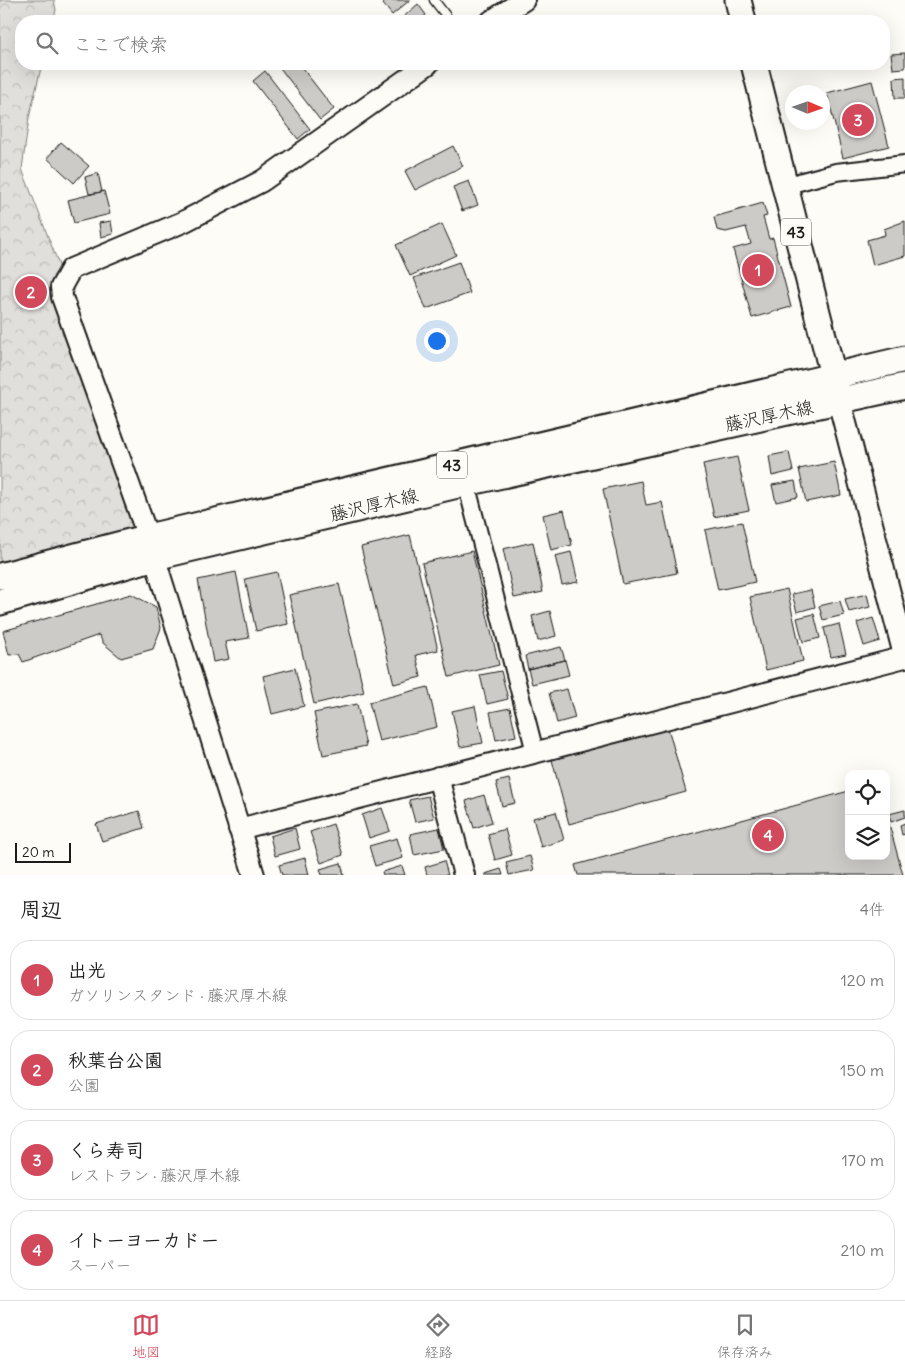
<!DOCTYPE html>
<html lang="ja">
<head>
<meta charset="utf-8">
<style>
  :root { --surface:#fff; --page:#f6f6f6; --text:#222; --muted:#767676; --line:#e0e0e0; --accent:#d1495b }
  body { margin:0; font-family:Delius,"Klee One",sans-serif; background:var(--page); color:var(--text) }
  .controls { position:absolute; right:15px; bottom:15px; display:grid; overflow:hidden; border-radius:10px; box-shadow:0 5px 20px #0002 }
  .controls button { width:45px; height:45px; display:grid; place-items:center; padding:0; border:0; border-bottom:1px solid var(--line); background:var(--surface); color:var(--text); font:25px sans-serif }
  .compass { position:absolute; left:785px; top:85px; width:45px; height:45px; border-radius:50%; background:var(--surface); box-shadow:0 5px 20px #0002; rotate:92deg }
  .scale { position:absolute; left:15px; bottom:12px; width:56px; box-sizing:border-box; padding-left:5px; border:2px solid #1c1c1c; border-top:0; font-size:14px; line-height:18px; white-space:nowrap; color:#1c1c1c; -webkit-text-stroke:4px #fdfcf7; paint-order:stroke }
  .you { position:absolute; left:436px; top:340px; width:18px; height:18px; margin:-12px; border:4px solid #fff; border-radius:50%; background:#1a73e8; box-shadow:0 0 0 8px #1a73e833 }
  .badge { display:grid; place-items:center; width:32px; height:32px; border-radius:50%; background:var(--accent); color:#fff; font-size:16px; font-weight:700 }
  .pin { position:absolute; translate:-50% -50%; border:2px solid #fff; box-shadow:0 1px 5px #0006 }
  .list { margin:0; padding:0; list-style:none }
  h2 { display:flex; justify-content:space-between; align-items:center; height:65px; margin:0; padding:0 20px; font-size:21px }
  h2 small { font-size:16px; font-weight:400; color:var(--muted) }
  .list li { display:grid; grid-template-columns:32px 1fr auto; gap:15px; align-items:center; box-sizing:border-box; height:80px; margin:0 10px 10px; padding:0 10px; border:1px solid var(--line); border-radius:20px }
  .list b { display:block; font-size:19px; white-space:nowrap }
  .list p { margin:0; font-size:16px; white-space:nowrap; color:var(--muted) }
  .list em { font-size:16px; font-style:normal; color:var(--muted) }
  .icon { flex:none; width:28px; height:28px; fill:none; stroke:currentColor; stroke-width:2; stroke-linecap:round; stroke-linejoin:round }
  .map { position:relative; flex:none; width:905px; height:875px; overflow:hidden }
  .search { position:absolute; background:var(--surface); box-shadow:0 5px 20px #0002; left:15px; right:15px; top:15px; height:55px; display:flex; align-items:center; gap:12px; box-sizing:border-box; padding:0 18px; border-radius:20px; color:var(--muted); font-size:19px }
  .sheet { height:425px; background:var(--surface) }
  nav { display:flex; justify-content:space-around; align-items:center; box-sizing:border-box; height:70px; border-top:1px solid var(--line); background:var(--surface); font-size:14px; color:var(--muted) }
  nav a { display:grid; justify-items:center; gap:2px }
  nav .on { color:var(--accent) }
  .map>svg:first-child { display:block }
</style>
</head>
<body>
<div class="map">
<svg width="905" height="875" viewBox="0 0 905 875">
  <defs>
    <pattern id="park-crowns" width="20" height="18" patternUnits="userSpaceOnUse" patternTransform="scale(1.25)"><rect width="20" height="18" fill="#e0dfdb"/><path d="M2 6a3 3 0 1 1 6 0M12 15a3 3 0 1 1 6 0" fill="none" stroke="#c0bfbb"/></pattern>
  </defs>
  <rect width="100%" height="100%" fill="#fdfcf7"/>
  <filter id="ink" filterUnits="userSpaceOnUse"><feTurbulence type="fractalNoise" baseFrequency=".02" numOctaves="2"/><feDisplacementMap in="SourceGraphic" scale="10" xChannelSelector="R" yChannelSelector="G"/><feConvolveMatrix kernelMatrix="1 2 1 2 8 2 1 2 1" color-interpolation-filters="sRGB"/></filter>
  <g filter="url(#ink)">
    <!-- park -->
    <path fill="url(#park-crowns)" stroke="#7e7e7c" d="M0,0H54L56,10L53,21H21V64H42L29,118L22,169L64,278L148,537L0,576Z"/>
    <!-- building -->
    <path fill="#cccbc8" stroke="#1c1c1c" d="M387,0H410L392,15L383,4Z
      M418,4L426,15L419,21H399Z
      M905,53V68L893,69L891,54Z
      M277,64H299L334,109L320,120Z
      M265,71L310,129L298,139L253,81Z
      M905,77V98H895L894,78Z
      M872,81L889,146L843,158L827,93Z
      M61,142L89,166L74,183L47,158Z
      M453,146L463,166L415,190L405,171Z
      M98,173L102,192L89,194L85,177Z
      M469,181L478,205L462,211L453,187Z
      M104,191L110,214L74,223L68,200Z
      M763,203L767,216L763,217L769,239L773,238L791,307L752,318L733,249L751,244L746,227L726,232L717,230L714,217Z
      M111,221L113,234L101,237L99,223Z
      M905,221V256L873,265L867,240L885,235L884,229Z
      M442,224L456,255L410,276L396,245Z
      M459,262L470,293L426,309L414,278Z
      M789,452L793,471L772,476L769,456Z
      M737,457L749,510L714,517L703,464Z
      M834,462L841,495L806,502L799,469Z
      M641,481L646,505L662,502L677,573L623,584L603,489Z
      M795,481L798,497L776,502L772,485Z
      M564,510L572,545L551,550L543,515Z
      M742,522L755,582L718,590L705,530Z
      M410,535L438,650L416,655L421,677L394,684L361,547Z
      M533,542L543,592L514,598L503,549Z
      M472,551L499,665L449,677L422,563Z
      M571,552L578,582L562,585L555,556Z
      M236,572L249,638L225,642L229,659L213,662L198,580Z
      M277,572L288,624L256,631L245,579Z
      M339,584L364,692L314,704L289,595Z
      M787,589L803,661L766,670L750,597Z
      M811,590L815,607L797,612L792,594Z
      M131,594L156,607L161,628L153,649L121,658L103,643L99,635L23,662L19,654L9,655L3,631Z
      M867,594L870,607L849,612L845,599Z
      M840,601L844,615L823,620L819,606Z
      M550,611L556,636L538,641L532,616Z
      M814,614L820,638L803,642L797,618Z
      M873,618L880,641L864,646L857,623Z
      M839,624L846,654L831,657L824,628Z
      M561,647L565,660L528,669L525,656Z
      M565,660L569,675L532,684L528,669Z
      M295,668L304,706L272,714L263,676Z
      M501,671L508,699L487,704L480,675Z
      M428,687L437,727L379,741L369,702Z
      M567,689L575,718L557,723L549,693Z
      M357,704L366,746L323,755L314,713Z
      M475,706L483,743L460,747L452,711Z
      M510,708L516,736L496,740L490,712Z
      M668,728L686,792L569,824L552,760Z
      M509,779L515,803L502,806L496,782Z
      M849,791V856H886V813L903,875H578L575,865Z
      M484,795L492,822L474,828L466,801Z
      M428,796L434,818L415,822L409,800Z
      M382,808L390,831L369,838L362,815Z
      M905,810V817L891,822L889,814Z
      M139,811L144,828L102,841L96,824Z
      M556,812L564,840L541,847L533,818Z
      M905,823V834L902,835L900,825Z
      M333,824L343,855L321,863L310,832Z
      M295,828L300,849L275,856L270,836Z
      M439,828L444,849L414,855L410,834Z
      M505,829L512,855L495,860L488,834Z
      M397,838L403,858L375,866L369,846Z
      M530,856L534,870L509,875L506,862Z
      M305,858L309,875H282L279,865Z
      M444,861L448,875H427L425,867Z
      M341,863L344,875H322L320,869Z
      M402,866L405,875H383L382,872Z
      M501,869L503,875H485V874Z"/>
    <g fill="none" stroke-linecap="round" stroke-linejoin="round">
      <!-- service casing -->
      <g stroke="#1c1c1c" stroke-width="11">
        <path id="service" d="M434,0L450,21"/>
      </g>
      <!-- minor casing -->
      <g stroke="#1c1c1c" stroke-width="20">
        <path id="minor" d="M784,186L836,172L905,164
          M466,483L535,752"/>
      </g>
      <!-- tertiary casing -->
      <g stroke="#1c1c1c" stroke-width="24">
        <path id="tertiary" d="M491,21L524,0
          M438,777L464,875
          M239,829L905,657
          M254,875L148,537L62,297L61,287L71,269L183,222L262,181L428,64"/>
      </g>
      <!-- secondary casing -->
      <g stroke="#1c1c1c" stroke-width="26">
        <path id="secondary" d="M839,400L905,655"/>
      </g>
      <!-- primary casing -->
      <g stroke="#1c1c1c" stroke-width="29">
        <path id="primary" d="M738,0L743,21
          M754,64L837,391
          M0,576L148,537L905,359
          M0,602L155,557L466,483L905,386"/>
      </g>
      <!-- service -->
      <use href="#service" stroke="#fdfcf7" stroke-width="8"/>
      <!-- minor -->
      <use href="#minor" stroke="#fdfcf7" stroke-width="16"/>
      <!-- tertiary -->
      <use href="#tertiary" stroke="#fdfcf7" stroke-width="20"/>
      <!-- secondary -->
      <use href="#secondary" stroke="#fdfcf7" stroke-width="22"/>
      <!-- primary -->
      <use href="#primary" stroke="#fdfcf7" stroke-width="25"/>
    </g>
  </g>
  <g text-anchor="middle" stroke-width="5" stroke-linejoin="round" paint-order="stroke">
    <!-- shield labels -->
    <g fill="#fdfcf7" stroke="#605f5e" stroke-width="1">
      <rect x="781" y="218.5" width="30" height="27" rx="4"/>
      <rect x="437" y="451.5" width="30" height="27" rx="4"/>
    </g>
    <g font-size="16" font-weight="bold" fill="#1c1c1c">
      <text x="796" y="238">43</text>
      <text x="452" y="471">43</text>
    </g>
    <!-- street labels -->
    <g font-size="18" fill="#1c1c1c" stroke="#fdfcf7">
      <text transform="translate(769 416) rotate(-12)" y="6">藤沢厚木線</text>
      <text transform="translate(374 505) rotate(-13)" y="6">藤沢厚木線</text>
    </g>
  </g>
</svg>
<div class="controls">
<button><svg class="icon" aria-label="locate" viewBox="0 0 24 24"><circle cx="12" cy="12" r="6"/><path d="M12 2v4M12 18v4M2 12h4M18 12h4"/></svg></button>
<button><svg class="icon" aria-label="layers" viewBox="0 0 24 24"><path d="M12 4l9 5-9 5-9-5zM3 14l9 5 9-5"/></svg></button>
</div>
<svg class="compass" viewBox="-18 -18 36 36"><path d="M0-13l5 13h-10z" fill="#e53935"/><path d="M0 13l5-13h-10z" fill="#767676"/></svg>
<div class="scale">20 m</div>
<div class="you"></div>
<div class="pin badge" style="left:758px;top:270px">1</div>
<div class="pin badge" style="left:31px;top:292px">2</div>
<div class="pin badge" style="left:858px;top:120px">3</div>
<div class="pin badge" style="left:768px;top:835px">4</div>
<div class="search"><svg class="icon" aria-label="search" viewBox="0 0 24 24"><circle cx="10" cy="10" r="6"/><path d="M15 15l6 6"/></svg>ここで検索</div>
</div>
<section class="sheet">
<h2>周辺<small>4件</small></h2>
<ul class="list">
<li><span class="badge">1</span><div><b>出光</b><p>ガソリンスタンド · 藤沢厚木線</p></div><em>120 m</em></li>
<li><span class="badge">2</span><div><b>秋葉台公園</b><p>公園</p></div><em>150 m</em></li>
<li><span class="badge">3</span><div><b>くら寿司</b><p>レストラン · 藤沢厚木線</p></div><em>170 m</em></li>
<li><span class="badge">4</span><div><b>イトーヨーカドー</b><p>スーパー</p></div><em>210 m</em></li>
</ul>
</section>
<nav>
<a class="on"><svg class="icon" aria-label="map" viewBox="0 0 24 24"><path d="M3 6l6-2 6 2 6-2v14l-6 2-6-2-6 2zM9 4v14M15 6v14"/></svg>地図</a>
<a><svg class="icon" aria-label="directions" viewBox="0 0 24 24"><path d="M12 3l9 9-9 9-9-9zM9 14v-3h6M13 9l2 2-2 2"/></svg>経路</a>
<a><svg class="icon" aria-label="saved" viewBox="0 0 24 24"><path d="M7 4h10v16l-5-4-5 4z"/></svg>保存済み</a>
</nav>
</body>
</html>
